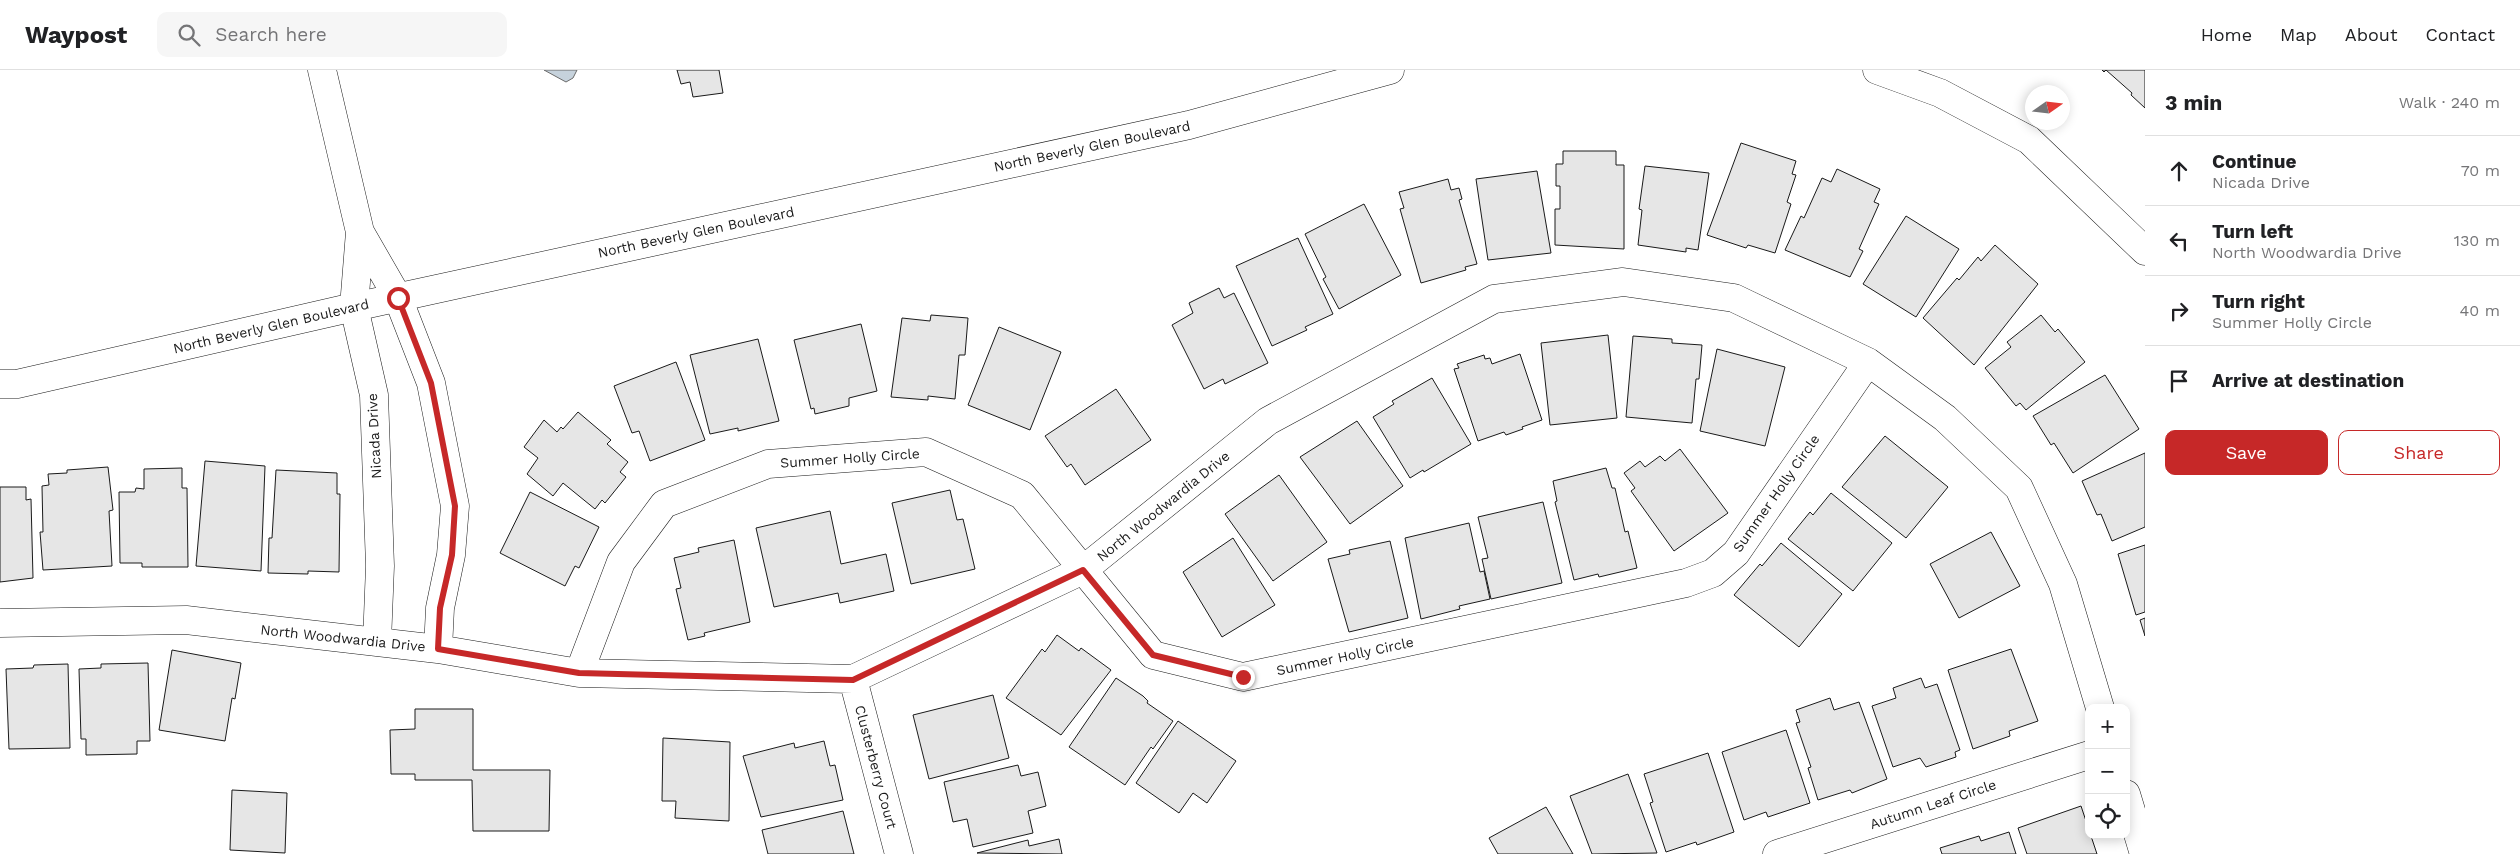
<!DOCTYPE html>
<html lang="en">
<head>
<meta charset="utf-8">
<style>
  :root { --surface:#fff; --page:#f6f6f6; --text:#202124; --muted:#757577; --line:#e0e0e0; --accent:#c62828 }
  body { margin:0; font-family:"Work Sans",sans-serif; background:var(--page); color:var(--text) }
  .controls { position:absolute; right:15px; bottom:15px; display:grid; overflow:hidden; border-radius:10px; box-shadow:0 2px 12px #0003 }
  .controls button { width:45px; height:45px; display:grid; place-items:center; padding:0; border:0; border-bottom:1px solid var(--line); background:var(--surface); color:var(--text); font:25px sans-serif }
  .compass { position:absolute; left:2025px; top:15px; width:45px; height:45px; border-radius:50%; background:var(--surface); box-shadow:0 2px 12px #0003; rotate:76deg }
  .stop { position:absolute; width:15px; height:15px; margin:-11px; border:4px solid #c62828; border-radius:50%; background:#fff }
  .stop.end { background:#c62828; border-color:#fff; box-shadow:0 1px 5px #0008 }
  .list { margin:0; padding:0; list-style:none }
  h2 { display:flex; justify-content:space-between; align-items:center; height:65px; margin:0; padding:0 20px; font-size:21px }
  h2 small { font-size:16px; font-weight:400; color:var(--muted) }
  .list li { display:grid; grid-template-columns:32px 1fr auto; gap:15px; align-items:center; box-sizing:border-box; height:70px; padding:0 20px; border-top:1px solid var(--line) }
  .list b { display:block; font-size:19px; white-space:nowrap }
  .list p { margin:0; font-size:16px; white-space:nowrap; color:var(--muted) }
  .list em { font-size:16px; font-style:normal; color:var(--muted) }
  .actions { display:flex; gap:10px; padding:15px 20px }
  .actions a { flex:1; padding:11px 0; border:1px solid var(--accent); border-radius:10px; text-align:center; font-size:18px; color:var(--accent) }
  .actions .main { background:var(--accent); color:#fff }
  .icon { flex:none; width:28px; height:28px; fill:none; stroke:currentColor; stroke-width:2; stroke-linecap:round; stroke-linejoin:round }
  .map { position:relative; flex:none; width:2145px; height:784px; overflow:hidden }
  header { display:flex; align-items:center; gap:30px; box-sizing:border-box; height:70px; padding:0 25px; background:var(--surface); border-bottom:1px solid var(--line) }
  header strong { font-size:24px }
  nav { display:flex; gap:28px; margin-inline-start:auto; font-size:18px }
  .search { width:350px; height:45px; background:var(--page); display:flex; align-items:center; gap:12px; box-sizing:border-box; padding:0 18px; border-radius:10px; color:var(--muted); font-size:19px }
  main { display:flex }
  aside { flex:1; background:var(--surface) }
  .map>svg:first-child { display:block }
</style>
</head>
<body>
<header>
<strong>Waypost</strong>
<div class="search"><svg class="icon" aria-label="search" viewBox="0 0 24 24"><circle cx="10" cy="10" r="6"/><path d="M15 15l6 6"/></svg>Search here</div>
<nav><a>Home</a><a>Map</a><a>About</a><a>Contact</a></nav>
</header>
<main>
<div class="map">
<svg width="2145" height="784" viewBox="0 0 2145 784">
  <rect width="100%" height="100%" fill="#fff"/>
  <!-- water -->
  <path fill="#c6d2dc" stroke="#6a6a6a" d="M544,0H577L573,8L566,12Z"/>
  <!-- building -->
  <path fill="#e6e6e6" stroke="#1a1a1a" d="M677,0H719L723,23L693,27L690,12L681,14Z
    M2102,0H2145V38L2131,25L2132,23L2106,0L2104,2Z
    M1741,73L1796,91L1792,104L1796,105L1787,132L1791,134L1775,183L1748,175L1746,178L1707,165Z
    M1563,81H1616V95H1624V179L1555,175V139H1560V116H1556V94H1563Z
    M1645,96L1709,103L1698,180L1686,178V182L1638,175L1642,140L1639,139Z
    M1837,99L1880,119L1874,132L1879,134L1859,179L1863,181L1850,207L1785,180L1801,146L1804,148L1822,108L1831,112Z
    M1537,101L1551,183L1488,190L1476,109Z
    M1448,109L1451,120L1459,118L1462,129L1459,130L1477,194L1465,197L1466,200L1421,213L1400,139L1404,138L1399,122Z
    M1364,134L1401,205L1339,239L1323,209L1326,207L1305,164Z
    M1906,146L1959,179L1916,247L1863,214Z
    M1298,168L1333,244L1305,257L1307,260L1272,276L1236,196Z
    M1995,175L2038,214L1974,295L1923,248L1957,208L1959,210L1978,187L1981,191Z
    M1219,218L1224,228L1234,223L1268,293L1225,314L1223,309L1204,319L1172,255L1193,243L1189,233Z
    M931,245L968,248L965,285H959L955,329L928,326V330L891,327L902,248L930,251Z
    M2041,245L2055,262L2058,259L2085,292L2026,340L2020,333L2016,336L1985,298L2011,277L2007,272Z
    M861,254L877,321L849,328V336L815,344L814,338L811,339L794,270Z
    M999,257L1061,282L1030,360L968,335Z
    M1608,265L1617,348L1550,355L1541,273Z
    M1633,266L1672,269V273L1702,275L1699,309H1696L1692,353L1626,347Z
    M758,269L779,351L738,361V358L710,364L690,285Z
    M1717,279L1785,297L1765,376L1700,361Z
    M1520,284L1542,350L1522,357L1523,359L1506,365L1504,362L1478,371L1454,299L1459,298L1457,294L1484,285L1485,289L1490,288L1492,294Z
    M676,292L705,370L650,391L639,361L632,363L614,316Z
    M2105,305L2139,359L2073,403L2054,373L2051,375L2033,346Z
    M1432,308L1471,374L1424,402L1423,400L1410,408L1373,347L1394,334L1392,331Z
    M1116,319L1151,370L1085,415L1071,394L1067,397L1045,366Z
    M578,342L611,370L607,374L628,392L620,402L626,407L605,433L602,430L595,439L563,413L553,426L527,404L538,388L524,377L544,350L557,362L561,357L563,359Z
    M1357,351L1403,416L1350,454L1300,387Z
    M1885,366L1948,417L1906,468L1842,417Z
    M1680,379L1728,443L1674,481L1631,421L1635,418L1624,403L1640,391L1645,397L1660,386L1665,391Z
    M2145,383V457L2112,471L2101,444L2097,445L2082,411Z
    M205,391L265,396L261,501L196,496Z
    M108,397L113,440L109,441L112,496L43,500L40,462H43L42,416L49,415L48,404L67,403V400Z
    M182,398V418H187L188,497H142V493H120L119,422H135L136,418L144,419V399Z
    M1606,398L1612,418H1615L1625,462L1628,461L1637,498L1599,507L1598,504L1574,510L1555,432L1557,431L1553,411Z
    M276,400L337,403V424H340L339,502L308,501V504L268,503L269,468H272Z
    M1279,405L1327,472L1273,511L1225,444Z
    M0,417H26V430L31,429L33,508L0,512Z
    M950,420L957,450L963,449L975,499L911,514L892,433Z
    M530,422L599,457L579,498L575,496L565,516L500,483Z
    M1831,423L1892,473L1853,521L1788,469L1810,442L1813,445Z
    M1543,432L1562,513L1491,529L1482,489L1488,488L1478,447Z
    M830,441L841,494L886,484L894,521L840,533L838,523L774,537L756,458Z
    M1469,453L1480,502L1484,501L1490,529L1459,536L1460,539L1421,549L1405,468Z
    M1991,462L2020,516L1959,548L1930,494Z
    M1233,468L1275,535L1222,567L1183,502Z
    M734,470L750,552L704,563L705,566L688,570L676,519L681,518L674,488L699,482L698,478Z
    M1390,471L1408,548L1349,562L1328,489L1350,484L1349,480Z
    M1781,473L1842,524L1799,577L1734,525L1760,494L1762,496Z
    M2145,475V542L2136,545L2118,484Z
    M2145,548V566L2140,550Z
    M1057,565L1079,581L1081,578L1111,600L1061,665L1006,628L1042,579L1045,582Z
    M2011,579L2038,651L2009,661L2010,666L1973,679L1948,600Z
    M172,580L241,593L235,629L232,628L225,671L159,660Z
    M148,593L150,671H137V684L86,685V669H81L79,599L101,598V594Z
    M68,594L70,678L9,679L6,599L33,598L34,595Z
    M1116,608L1143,626L1148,631L1147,633L1173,651L1153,679L1151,677L1125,715L1069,677Z
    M1921,608L1925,618L1937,614L1960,680L1955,682L1956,687L1926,697L1920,688L1893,697L1872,636L1896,628L1893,618Z
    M993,625L1009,688L929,709L913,645Z
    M1830,628L1834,640L1859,632L1887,709L1852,723L1850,720L1818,730L1808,698L1811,697L1796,653L1800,652L1796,640Z
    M415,639H473V700H550L549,761H473L472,710H415V704H391L390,660L415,659Z
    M1178,651L1236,691L1207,733L1193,723L1179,743L1136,713Z
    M1786,660L1810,733L1768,747L1766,742L1744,750L1722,682Z
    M663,668L730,672L729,751L675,748L676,731H662Z
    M824,671L830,696L835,695L843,730L761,747L743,686L794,673L795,678Z
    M1708,683L1734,762L1697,775L1696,772L1666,782L1650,733L1653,732L1644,704Z
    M1018,695L1021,706L1038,702L1046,736L1028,741L1033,763L973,777L967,749L953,752L944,712Z
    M1628,704L1657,783L1592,784L1570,726Z
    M232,720L287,723L285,783L230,780Z
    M2081,736L2097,784H2027L2018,758Z
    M1546,737L1573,784H1498L1489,768Z
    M843,741L854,784H768L762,760Z
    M2009,762L2016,784H1942L1940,778L1979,766L1981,771Z
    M1059,769L1062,784L977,783L1028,770L1029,776Z"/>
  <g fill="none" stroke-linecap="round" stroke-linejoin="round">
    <!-- street casing -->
    <g stroke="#1a1a1a" stroke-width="29">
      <path id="street" d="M322,0L360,162L398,228L431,313L455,436L451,485L440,538L438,579
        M360,162L354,237L374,325L380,496L377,572
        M0,553L186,550L438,579L579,603L853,609L1083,500L1268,351L1494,229L1623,212L1734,228L1868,292L1945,348L2019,418L2063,514L2100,638
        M579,603L621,492L664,434L768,394L926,382L1022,425L1153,585L1243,607L1686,513L1713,503L1736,483L1868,292
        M853,609L899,784
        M2126,724L2144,784
        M1777,784L2089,685"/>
    </g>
    <!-- secondary casing -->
    <g stroke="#1a1a1a" stroke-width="29">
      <path id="secondary" d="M1877,0L1940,23L2029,70L2145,181
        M0,314H17L354,237L1189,55L1390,0"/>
    </g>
    <!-- street -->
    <use href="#street" stroke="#fff" stroke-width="28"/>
    <!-- secondary -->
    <use href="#secondary" stroke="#fff" stroke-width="28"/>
  </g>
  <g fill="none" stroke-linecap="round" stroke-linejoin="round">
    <!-- route -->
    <path stroke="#c62828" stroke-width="6" d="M398,228L431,313L455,436L452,485L440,538L438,579L579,603L853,610L1083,500L1153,585L1243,607"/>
  </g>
  <g text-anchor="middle" stroke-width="4" stroke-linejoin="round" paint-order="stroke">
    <!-- street labels -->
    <g font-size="14" fill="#1a1a1a" stroke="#fff">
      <text transform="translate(1092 76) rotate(-12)" y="5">North Beverly Glen Boulevard</text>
      <text transform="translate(696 162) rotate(-12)" y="5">North Beverly Glen Boulevard</text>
      <text transform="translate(271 256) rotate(-13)" y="5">North Beverly Glen Boulevard</text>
      <text transform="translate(374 366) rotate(-93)" y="5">Nicada Drive</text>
      <text transform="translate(850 388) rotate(-4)" y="5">Summer Holly Circle</text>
      <text transform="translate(1776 423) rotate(-55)" y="5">Summer Holly Circle</text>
      <text transform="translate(1163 436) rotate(-39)" y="5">North Woodwardia Drive</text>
      <text transform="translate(343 568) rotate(6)" y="5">North Woodwardia Drive</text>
      <text transform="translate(1345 586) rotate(-12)" y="5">Summer Holly Circle</text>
      <text transform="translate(876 697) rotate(75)" y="5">Clusterberry Court</text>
      <text transform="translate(1933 734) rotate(-18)" y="5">Autumn Leaf Circle</text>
    </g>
  </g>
</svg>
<div class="controls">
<button>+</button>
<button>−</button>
<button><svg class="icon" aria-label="locate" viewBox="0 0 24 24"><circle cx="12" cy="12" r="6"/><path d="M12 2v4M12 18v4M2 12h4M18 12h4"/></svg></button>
</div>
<svg class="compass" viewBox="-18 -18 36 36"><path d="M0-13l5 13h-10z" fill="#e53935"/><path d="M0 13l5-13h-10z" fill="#757577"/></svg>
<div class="stop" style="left:398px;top:228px"></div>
<div class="stop end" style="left:1243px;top:607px"></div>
</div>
<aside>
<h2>3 min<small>Walk · 240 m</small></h2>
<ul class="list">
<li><svg class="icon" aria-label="ahead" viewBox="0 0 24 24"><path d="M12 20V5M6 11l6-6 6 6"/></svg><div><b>Continue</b><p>Nicada Drive</p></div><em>70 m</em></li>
<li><svg class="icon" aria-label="left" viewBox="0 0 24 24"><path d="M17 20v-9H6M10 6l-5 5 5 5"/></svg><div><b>Turn left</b><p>North Woodwardia Drive</p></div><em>130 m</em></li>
<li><svg class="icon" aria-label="right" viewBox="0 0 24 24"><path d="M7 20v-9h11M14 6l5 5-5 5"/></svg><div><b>Turn right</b><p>Summer Holly Circle</p></div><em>40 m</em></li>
<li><svg class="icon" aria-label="arrive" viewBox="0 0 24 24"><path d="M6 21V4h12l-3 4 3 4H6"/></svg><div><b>Arrive at destination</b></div></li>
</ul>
<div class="actions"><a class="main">Save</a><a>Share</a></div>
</aside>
</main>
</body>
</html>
